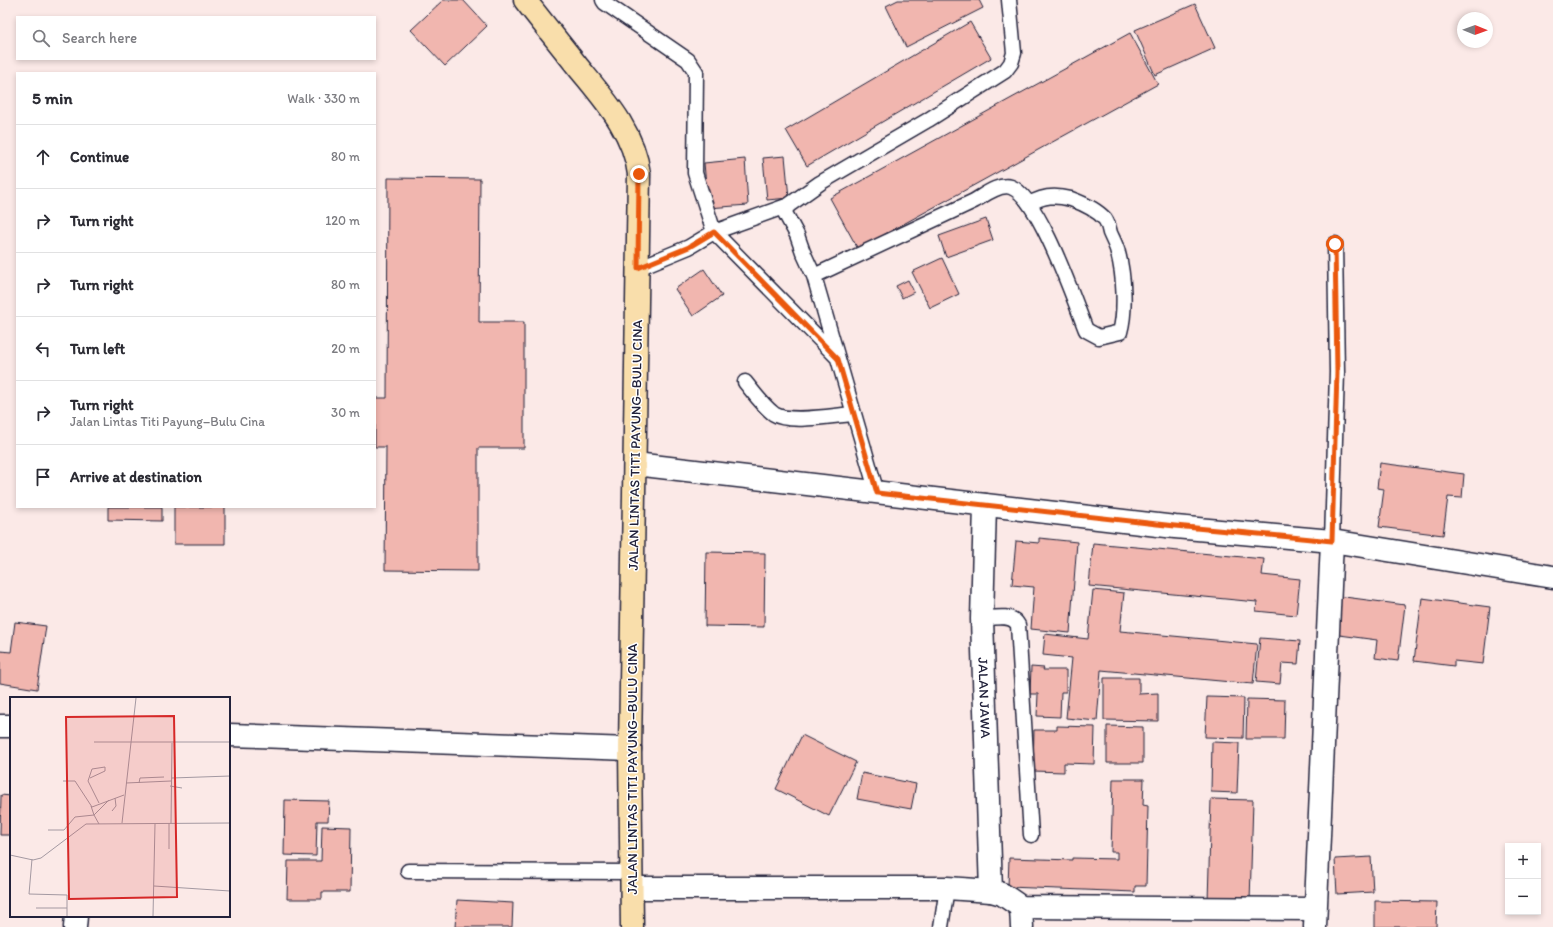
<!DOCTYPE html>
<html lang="en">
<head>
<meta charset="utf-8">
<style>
  :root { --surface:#fff; --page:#f2f2f3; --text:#2b2b33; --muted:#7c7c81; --line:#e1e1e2 }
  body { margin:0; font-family:Itim,sans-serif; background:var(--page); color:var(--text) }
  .controls { position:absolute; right:12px; bottom:12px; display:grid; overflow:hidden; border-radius:0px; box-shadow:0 2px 6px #0003 }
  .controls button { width:36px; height:36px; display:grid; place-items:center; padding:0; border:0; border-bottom:1px solid var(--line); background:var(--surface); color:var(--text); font:20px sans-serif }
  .compass { position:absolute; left:1457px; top:12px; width:36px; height:36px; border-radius:50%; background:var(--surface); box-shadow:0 2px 6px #0003; rotate:91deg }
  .stop { position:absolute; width:12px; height:12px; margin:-9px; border:3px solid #ea580c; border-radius:50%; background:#fff }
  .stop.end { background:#ea580c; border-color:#fff; box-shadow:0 1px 4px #0008 }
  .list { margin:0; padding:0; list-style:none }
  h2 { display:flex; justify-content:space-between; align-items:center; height:52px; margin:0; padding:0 16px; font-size:17px }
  h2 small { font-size:13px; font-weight:400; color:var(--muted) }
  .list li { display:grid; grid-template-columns:26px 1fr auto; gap:12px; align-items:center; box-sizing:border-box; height:64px; padding:0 16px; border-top:1px solid var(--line) }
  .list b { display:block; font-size:15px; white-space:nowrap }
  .list p { margin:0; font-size:13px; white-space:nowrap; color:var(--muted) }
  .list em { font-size:13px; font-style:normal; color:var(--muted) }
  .icon { flex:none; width:22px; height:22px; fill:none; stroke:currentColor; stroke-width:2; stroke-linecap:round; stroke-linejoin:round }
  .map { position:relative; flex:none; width:1553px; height:927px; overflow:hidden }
  .search { position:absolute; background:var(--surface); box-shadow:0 2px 6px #0003; left:16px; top:16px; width:360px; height:44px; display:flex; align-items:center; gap:10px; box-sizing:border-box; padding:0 14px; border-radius:0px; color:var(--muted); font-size:15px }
  .panel { position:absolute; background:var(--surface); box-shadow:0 2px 6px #0003; left:16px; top:72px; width:360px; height:436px; border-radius:0px }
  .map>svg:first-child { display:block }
</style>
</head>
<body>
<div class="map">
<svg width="1553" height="927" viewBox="0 0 1553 927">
  <rect width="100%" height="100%" fill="#fbe9e7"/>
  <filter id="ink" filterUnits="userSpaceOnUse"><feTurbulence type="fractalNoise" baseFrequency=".025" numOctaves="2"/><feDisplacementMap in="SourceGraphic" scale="8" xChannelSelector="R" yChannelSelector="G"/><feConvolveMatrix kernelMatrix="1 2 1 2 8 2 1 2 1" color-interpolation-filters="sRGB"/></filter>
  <g filter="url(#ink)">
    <!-- building -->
    <path fill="#f1b6af" stroke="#22223b" d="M443,0H463L487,26L445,66L411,30Z
      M898,0H979L983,8L906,47L886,6Z
      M1195,4L1215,48L1155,75L1135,30Z
      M970,22L991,58L807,166L786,130Z
      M1130,33L1158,84L858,249L830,198Z
      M785,156L789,198L767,200L763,158Z
      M745,159L748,205L708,208L704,163Z
      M388,178L480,179L479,322H524V448H478V571L385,570L386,447H375V398H387Z
      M986,219L993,240L946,257L939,236Z
      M942,258L959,294L930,308L912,272Z
      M704,269L722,296L693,316L675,289Z
      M908,280L914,292L902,298L896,286Z
      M1380,463L1464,474L1462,498L1448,497L1443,535L1379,527L1384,489L1377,488Z
      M108,507H162V521L108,520Z
      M174,507H225V544H174Z
      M1039,538L1077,542L1070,633L1031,629L1034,587L1012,585L1016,541L1039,543Z
      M1093,543L1264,559L1262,575L1300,579L1296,615L1256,611L1257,602L1089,586Z
      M706,552L765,553L764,627L705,626Z
      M1093,590L1124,593L1120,631L1257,644L1253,684L1101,670L1097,721L1066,718L1072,658L1043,655L1045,634L1088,639Z
      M1337,596L1405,605L1398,661L1375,658L1377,640L1332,634Z
      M1422,598L1490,607L1483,664L1454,661V666L1414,661Z
      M15,622L46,626L37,689L0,683V651L11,652Z
      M1260,638L1300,641L1298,664L1282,663L1280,684L1256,682Z
      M1031,667L1044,668L1043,670H1066V692H1061L1060,717L1037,716L1038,694H1030Z
      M1104,678H1139V694L1158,693V721L1104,720Z
      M1207,697L1244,698L1243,738L1205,737Z
      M1247,699L1285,700L1284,739H1246Z
      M1057,726L1095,727L1094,764L1064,763V772L1033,771L1034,730H1057Z
      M1107,726L1143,727V763H1107Z
      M802,735L856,762L829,816L776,789Z
      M1212,742L1239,743L1237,793L1211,792Z
      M862,773L916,784L911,809L857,799Z
      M1113,779H1144L1143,805L1148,806L1146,886H1135V892L1008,887L1009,858L1072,860V858L1117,859V852H1111Z
      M1,795L11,796V835H0Z
      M1211,799L1253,800L1250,902L1208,901Z
      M285,800L329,801L328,821H317L316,856L284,855Z
      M322,826L351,827L350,892H322V899H287L288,861H321Z
      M1371,857L1373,892L1337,894L1335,859Z
      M457,900L513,903L512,927H455Z
      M1375,901L1437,902L1436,927H1375Z"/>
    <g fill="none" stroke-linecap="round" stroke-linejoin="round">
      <!-- lane casing -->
      <g stroke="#22223b" stroke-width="17">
        <path id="lane" d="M603,0L605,3L688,60L696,72L695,173L714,232L689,247L638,268
          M789,205L714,232L837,357
          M814,276L974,201C983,196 999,183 1011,187C1039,197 1074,300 1086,330L1099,337L1120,332C1126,311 1124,275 1118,253C1117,247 1113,240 1110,233C1109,229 1108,223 1105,219C1097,210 1082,203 1071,199C1056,195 1043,195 1030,204
          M745,382C754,393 763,406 774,414C789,424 836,415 854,414
          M877,493L814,276L803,252L797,235L784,211L789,205L820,183L928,120L1005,71L1011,63L1014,53L1009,0
          M1332,541L1337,372L1335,244
          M982,619C993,618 1012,613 1018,625L1031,835
          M408,871L632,872
          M941,927L947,888"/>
      </g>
      <!-- street casing -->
      <g stroke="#22223b" stroke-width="25">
        <g id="street">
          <path d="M635,464L1175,527L1332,541L1553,577"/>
          <path id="s1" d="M985,505L982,619L991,891"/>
          <path d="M0,726H11"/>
          <path d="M229,735L630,749"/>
          <path d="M633,888H947L991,891L1002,894L1021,907L1315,909"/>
          <path d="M1021,907L1022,927"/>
          <path d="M75,927L76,916"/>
          <path d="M1315,927L1332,541"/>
        </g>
      </g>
      <!-- primary casing -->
      <g stroke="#22223b" stroke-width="25">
        <path id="primary" d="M525,0C542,22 560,44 578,67C604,99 634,131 639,174L630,749L632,927"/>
      </g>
      <!-- lane -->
      <use href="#lane" stroke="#fff" stroke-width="14"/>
      <!-- street -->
      <use href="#street" stroke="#fff" stroke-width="22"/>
      <!-- primary -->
      <use href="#primary" stroke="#f9deab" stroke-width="22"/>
    </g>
  </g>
  <g fill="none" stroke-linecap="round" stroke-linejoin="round" filter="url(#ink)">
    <!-- route -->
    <path stroke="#ea580c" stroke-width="5" d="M639,174L638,268L689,247L714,232L838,359L877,493L1175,526L1332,541L1337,372L1335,244"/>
  </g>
  <g text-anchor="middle" stroke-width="3" stroke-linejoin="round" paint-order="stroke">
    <!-- street labels -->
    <g font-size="14" fill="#22223b" stroke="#fff">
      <text transform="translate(635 445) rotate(-89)" y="5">JALAN LINTAS TITI PAYUNG–BULU CINA</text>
      <text dy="5" stroke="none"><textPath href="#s1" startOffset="193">JALAN JAWA</textPath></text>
      <text transform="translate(632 769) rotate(-90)" y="5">JALAN LINTAS TITI PAYUNG–BULU CINA</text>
    </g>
  </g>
  <!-- overview -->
  <g transform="translate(10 697)">
    <rect width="220" height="220" fill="#fbe9e7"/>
    <path fill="none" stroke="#a499a2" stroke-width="1" d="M84,45H220M80,81L95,74V70L82,72L78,84L89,106M162,81L220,79M53,84H65L82,110L114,98M116,86L161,84M129,86L130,81L154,80M160,89L172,91M81,109L84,118L99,103M102,114L106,109L105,101M112,126L126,1M159,126V152M161,126L162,46M38,133H54L65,120L84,118L89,127M0,158L23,163L31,161L76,127L220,126M22,162L19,197L57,198V219M144,189L220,194M26,211H57M143,219L145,127"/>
    <path fill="#d62828" fill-opacity="0.15" stroke="#d62828" stroke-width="2" d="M164,19L167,200L59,202L56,20Z"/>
    <rect width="220" height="220" fill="none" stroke="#22223b" stroke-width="2"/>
  </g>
</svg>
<div class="controls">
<button>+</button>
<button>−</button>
</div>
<svg class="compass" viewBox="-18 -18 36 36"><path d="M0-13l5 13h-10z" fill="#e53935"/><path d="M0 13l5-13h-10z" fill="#7c7c81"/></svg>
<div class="stop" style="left:1335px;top:244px"></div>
<div class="stop end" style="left:639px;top:174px"></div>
<div class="search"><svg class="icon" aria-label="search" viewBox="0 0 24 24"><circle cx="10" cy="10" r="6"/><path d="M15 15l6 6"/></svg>Search here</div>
<section class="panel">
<h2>5 min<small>Walk · 330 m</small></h2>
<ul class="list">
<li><svg class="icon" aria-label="ahead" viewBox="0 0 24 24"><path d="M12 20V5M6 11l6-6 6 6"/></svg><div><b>Continue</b></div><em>80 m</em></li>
<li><svg class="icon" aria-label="right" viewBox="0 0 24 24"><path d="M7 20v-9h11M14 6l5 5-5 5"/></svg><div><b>Turn right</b></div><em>120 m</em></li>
<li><svg class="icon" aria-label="right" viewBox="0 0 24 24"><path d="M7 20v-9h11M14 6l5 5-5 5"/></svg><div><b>Turn right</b></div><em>80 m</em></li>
<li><svg class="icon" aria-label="left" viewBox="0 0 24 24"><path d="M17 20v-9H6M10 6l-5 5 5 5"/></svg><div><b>Turn left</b></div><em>20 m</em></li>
<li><svg class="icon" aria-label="right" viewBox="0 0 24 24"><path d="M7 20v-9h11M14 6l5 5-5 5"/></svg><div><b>Turn right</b><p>Jalan Lintas Titi Payung–Bulu Cina</p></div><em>30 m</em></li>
<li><svg class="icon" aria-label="arrive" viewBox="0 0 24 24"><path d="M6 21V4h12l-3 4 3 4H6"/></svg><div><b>Arrive at destination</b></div></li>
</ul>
</section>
</div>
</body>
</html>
